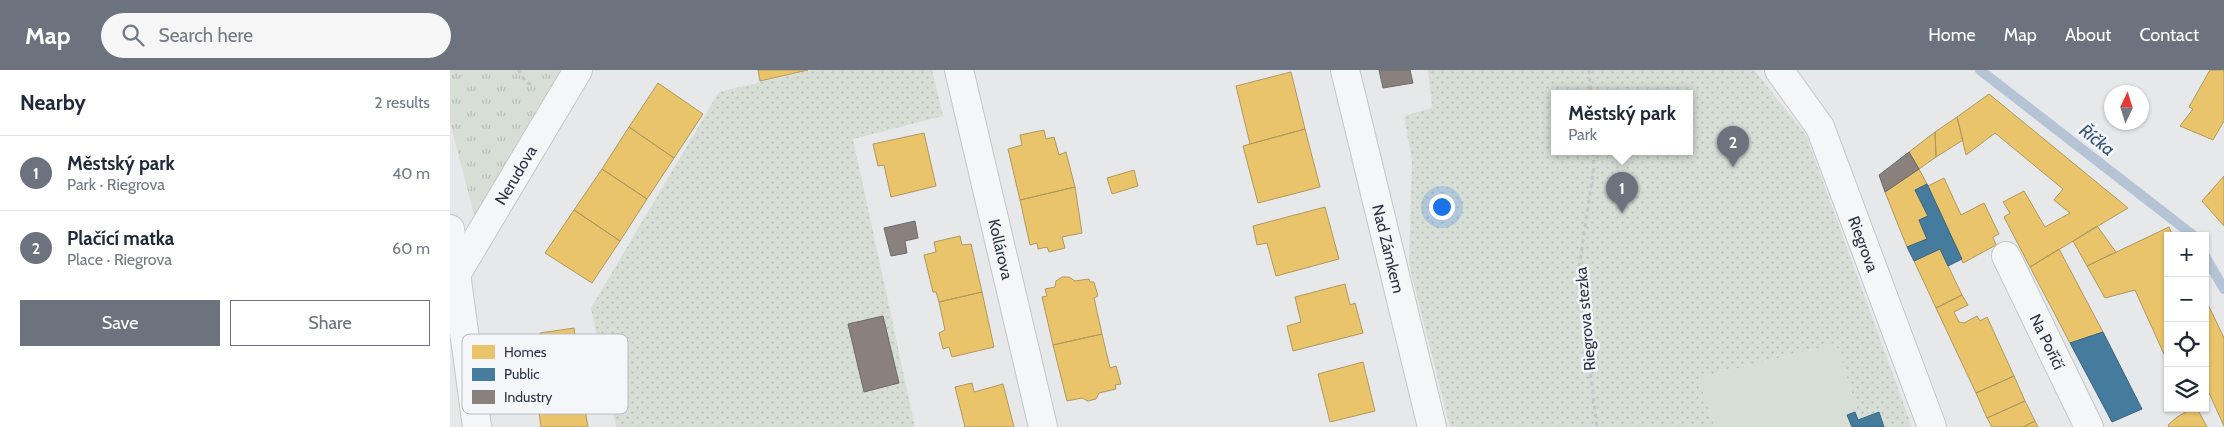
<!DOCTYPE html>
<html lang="en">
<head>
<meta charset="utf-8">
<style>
  :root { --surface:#fff; --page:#f6f6f7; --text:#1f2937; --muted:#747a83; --line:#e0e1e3; --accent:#6c737f }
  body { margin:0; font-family:Cabin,sans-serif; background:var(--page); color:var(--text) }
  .controls { position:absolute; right:15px; bottom:15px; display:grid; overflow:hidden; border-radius:0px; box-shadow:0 1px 4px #0004 }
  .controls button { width:45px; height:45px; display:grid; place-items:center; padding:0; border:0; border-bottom:1px solid var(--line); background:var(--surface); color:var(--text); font:25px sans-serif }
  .compass { position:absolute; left:1654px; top:15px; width:45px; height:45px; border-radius:50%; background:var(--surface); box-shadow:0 1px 4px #0004; rotate:4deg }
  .you { position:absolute; left:991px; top:136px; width:18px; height:18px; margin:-12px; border:4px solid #fff; border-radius:50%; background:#1a73e8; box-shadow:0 0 0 8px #1a73e833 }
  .badge { display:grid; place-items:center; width:32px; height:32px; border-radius:50%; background:var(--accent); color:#fff; font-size:16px; font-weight:700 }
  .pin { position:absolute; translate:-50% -41px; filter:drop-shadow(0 1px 2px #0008) }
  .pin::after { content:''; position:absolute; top:26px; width:18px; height:15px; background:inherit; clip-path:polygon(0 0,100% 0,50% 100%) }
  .popup { position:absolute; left:1101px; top:20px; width:142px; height:65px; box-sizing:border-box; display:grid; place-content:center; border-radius:0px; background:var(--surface); filter:drop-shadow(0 1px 4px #0005); font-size:16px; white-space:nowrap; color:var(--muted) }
  .popup b { font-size:19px; color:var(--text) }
  .popup::after { content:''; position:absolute; left:50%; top:100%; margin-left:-10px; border:10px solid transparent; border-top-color:var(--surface) }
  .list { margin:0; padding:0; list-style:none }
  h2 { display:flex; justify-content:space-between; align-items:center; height:65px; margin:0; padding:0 20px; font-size:21px }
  h2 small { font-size:16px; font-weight:400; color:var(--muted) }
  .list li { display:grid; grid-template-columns:32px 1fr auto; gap:15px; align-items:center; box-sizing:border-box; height:75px; padding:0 20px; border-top:1px solid var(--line) }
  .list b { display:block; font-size:19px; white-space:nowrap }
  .list p { margin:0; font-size:16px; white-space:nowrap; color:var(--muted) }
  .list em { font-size:16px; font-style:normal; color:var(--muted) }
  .actions { display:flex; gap:10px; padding:15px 20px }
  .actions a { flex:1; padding:11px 0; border:1px solid var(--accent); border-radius:0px; text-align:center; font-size:18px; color:var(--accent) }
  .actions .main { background:var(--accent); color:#fff }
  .icon { flex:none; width:28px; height:28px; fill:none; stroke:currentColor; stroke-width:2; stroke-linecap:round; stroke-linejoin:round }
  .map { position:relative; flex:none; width:1774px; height:357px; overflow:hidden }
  header { display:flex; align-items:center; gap:30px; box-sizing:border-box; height:70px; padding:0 25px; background:var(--accent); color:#fff }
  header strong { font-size:24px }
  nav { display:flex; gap:28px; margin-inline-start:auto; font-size:18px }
  .search { width:350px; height:45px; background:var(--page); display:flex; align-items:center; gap:12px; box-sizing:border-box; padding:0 18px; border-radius:28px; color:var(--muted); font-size:19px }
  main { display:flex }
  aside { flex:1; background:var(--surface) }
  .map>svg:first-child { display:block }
</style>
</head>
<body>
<header>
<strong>Map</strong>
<div class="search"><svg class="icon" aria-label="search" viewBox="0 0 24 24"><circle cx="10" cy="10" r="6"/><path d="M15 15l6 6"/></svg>Search here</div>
<nav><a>Home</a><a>Map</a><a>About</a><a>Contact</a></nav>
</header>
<main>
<aside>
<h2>Nearby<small>2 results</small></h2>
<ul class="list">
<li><span class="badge">1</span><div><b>Městský park</b><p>Park · Riegrova</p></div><em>40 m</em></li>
<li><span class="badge">2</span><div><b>Plačící matka</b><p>Place · Riegrova</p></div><em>60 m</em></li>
</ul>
<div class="actions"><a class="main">Save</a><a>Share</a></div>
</aside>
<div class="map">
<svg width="1774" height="357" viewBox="0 0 1774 357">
  <defs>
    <pattern id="grass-tufts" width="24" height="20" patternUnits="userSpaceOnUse" patternTransform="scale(1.25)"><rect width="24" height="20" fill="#d6ded6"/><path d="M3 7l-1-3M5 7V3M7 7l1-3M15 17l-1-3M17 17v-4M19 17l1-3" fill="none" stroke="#b8bfb9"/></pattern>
    <pattern id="park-dots" width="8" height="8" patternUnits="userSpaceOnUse" patternTransform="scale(1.25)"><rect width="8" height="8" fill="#d6ded6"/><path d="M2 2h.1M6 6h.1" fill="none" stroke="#b8bfb9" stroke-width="1.8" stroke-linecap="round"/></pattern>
  </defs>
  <rect width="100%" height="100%" fill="#e6e8ea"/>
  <!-- grass -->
  <path fill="url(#grass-tufts)" d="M0,0H111L31,143L24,144L0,53Z"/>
  <!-- park -->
  <path fill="url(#park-dots)" fill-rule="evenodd" d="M362,0H482L493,46L403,69L465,357H166L141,238L269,22Z
    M978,0H1304L1356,65L1462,357H1413L1386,274L1248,308L1265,357H1000L959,194L962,91L954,46L982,38ZM1104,24H1240V82H1104Z"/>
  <!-- pitch -->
  <path fill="#d6ded6" d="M1386,274L1413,357H1265L1248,308Z"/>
  <!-- homes -->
  <path fill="#e9c46a" stroke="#b0995f" d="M308,0H358L310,11Z
    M1760,0H1774V51L1763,70L1730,56L1743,39L1739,37Z
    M841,2L855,59L800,74L786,16Z
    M208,13L253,44L224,88L179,57Z
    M1539,24L1678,138L1580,197L1554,147L1560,143L1553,132L1574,121L1595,157L1620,143L1604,130L1613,119L1545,63L1516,85L1507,47Z
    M1507,47L1513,70L1486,87L1485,62Z
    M179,57L224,88L197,129L152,99Z
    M855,59L870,117L808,133L793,76Z
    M594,60L596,69L604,67L609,85L616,82L625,117L570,130L558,79L572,75L570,65Z
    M1485,62L1486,87L1469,99L1459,82Z
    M474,63L486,116L441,127L434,95L428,96L423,74Z
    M152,99L197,129L170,171L124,140Z
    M1469,99L1477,114L1465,120L1478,146L1469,150L1477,169L1457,177L1435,122Z
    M684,100L688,116L662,124L657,108Z
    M1774,106V156L1752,131Z
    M1494,108L1511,145L1534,133L1549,164L1543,167L1546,175L1513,193L1478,116Z
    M625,117L632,163L612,167L615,178L599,182L597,177L588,179L587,173L580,175L570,130Z
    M875,137L889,189L826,206L817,173L807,175L803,156Z
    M124,140L170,171L142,213L95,183Z
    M1647,156L1666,182L1637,196L1623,171Z
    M1719,157L1723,166H1718V293L1685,220L1655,228L1637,196Z
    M510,166L512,175L521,174L532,222L489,232L486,222H483L474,185L486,182L484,172Z
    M1490,179L1512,225L1486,238L1464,191Z
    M1609,179L1653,262L1620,273L1580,197Z
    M612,207H619L625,211L639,209L640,212H644L648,226L644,228L652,264L603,275L592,227L597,226L595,219L605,217L606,211Z
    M895,214L900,235L905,233L913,263L843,281L837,256L851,252L845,227Z
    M532,222L544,277L502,287L499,277L493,279L489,263L495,260L489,232Z
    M1512,225L1518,235L1504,242L1509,252L1514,253L1527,246L1530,251L1537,247L1564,306L1526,323L1486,238Z
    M1755,228L1774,268V356L1755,314Z
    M124,258L129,297L139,296L142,312L86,322L79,274L90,273V263Z
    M652,264L660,298L666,296L671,314L665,315L666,319L649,323L646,329L638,331L632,328L617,331L603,275Z
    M913,292L925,341L880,352L868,304Z
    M1564,306L1575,331L1537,348L1526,323Z
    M142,312L144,326L133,328L138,357H91L86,322Z
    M522,313L524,322L553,314L564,357H515L505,317Z
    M1575,331L1585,351L1573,357H1542L1537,348Z
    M1743,338H1747L1757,357H1719L1718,355L1727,347Z
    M1585,351L1588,357H1573Z"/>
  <!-- public -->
  <path fill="#457b9d" stroke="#3d6683" d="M1477,114L1512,189L1498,196L1490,179L1464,191L1457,177L1477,169L1469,150L1478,146L1465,120Z
    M1653,262L1692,339L1662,352L1620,273Z
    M1405,342L1408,350L1429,342L1434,357H1402L1397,345Z"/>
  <!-- industry -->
  <path fill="#8a817c" stroke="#6e6a6c" d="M929,0H960L963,13L933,18Z
    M1459,82L1469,99L1435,122L1429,105Z
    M465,151L468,168L455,171L457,183L441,186L434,158Z
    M433,246L449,313L414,322L398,254Z"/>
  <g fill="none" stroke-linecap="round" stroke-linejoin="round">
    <!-- stream -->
    <path stroke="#b4c4d5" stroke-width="10" d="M1530,0L1744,166
      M1755,186L1774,219"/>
    <!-- minor casing -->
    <g stroke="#c4c6c8" stroke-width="30">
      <g id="minor">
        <path id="s1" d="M509,0L593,357"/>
        <path id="s2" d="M895,0L982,357"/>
        <path d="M0,159L27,357"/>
        <path id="s3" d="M1556,186L1639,357"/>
        <path id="s4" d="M0,196L7,203L128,0"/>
      </g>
    </g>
    <!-- tertiary casing -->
    <g stroke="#c4c6c8" stroke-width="30">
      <g id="tertiary">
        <path id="s5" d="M1329,0L1370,57L1482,357"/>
      </g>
    </g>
    <!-- path -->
    <path stroke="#c5c6ca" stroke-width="3" stroke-dasharray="4 4" stroke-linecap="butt" d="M68,0L76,12L83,16
      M1139,0L1141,24
      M1143,82L1144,97L1128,204L1147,357"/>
    <!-- minor -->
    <use href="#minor" stroke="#f5f6f7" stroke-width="28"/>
    <!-- tertiary -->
    <use href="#tertiary" stroke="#f5f6f7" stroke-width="28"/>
  </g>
  <g text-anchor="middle" stroke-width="5" stroke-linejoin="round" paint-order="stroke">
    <!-- street labels -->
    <g font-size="16" fill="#2b3445" stroke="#f4f6f9">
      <text dy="6" stroke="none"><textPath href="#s4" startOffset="124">Nerudova</textPath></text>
      <text dy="6" stroke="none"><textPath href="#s5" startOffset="195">Riegrova</textPath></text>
      <text dy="6" stroke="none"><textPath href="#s1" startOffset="184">Kollárova</textPath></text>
      <text dy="6" stroke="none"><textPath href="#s2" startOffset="184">Nad Zámkem</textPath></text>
      <text transform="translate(1135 249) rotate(-95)" y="6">Riegrova stezka</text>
      <text dy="6" stroke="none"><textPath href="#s3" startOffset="95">Na Poříčí</textPath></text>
    </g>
    <!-- water labels -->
    <g font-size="18" font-style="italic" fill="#34527a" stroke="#f4f6f9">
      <text transform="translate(1647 70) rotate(38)" y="6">Říčka</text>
    </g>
  </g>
  <!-- legend -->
  <rect x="12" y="264" width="166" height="80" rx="8" fill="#f4f6f9" stroke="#b8bcc3" stroke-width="1"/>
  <rect x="22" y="275" width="23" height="14" fill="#e9c46a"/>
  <rect x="22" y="298" width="23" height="13" fill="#457b9d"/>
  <rect x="22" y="320" width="23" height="14" fill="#8a817c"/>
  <g font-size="14" fill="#2b3445">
    <text x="54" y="287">Homes</text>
    <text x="54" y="309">Public</text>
    <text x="54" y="332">Industry</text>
  </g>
</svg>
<div class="controls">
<button>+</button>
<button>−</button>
<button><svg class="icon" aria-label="locate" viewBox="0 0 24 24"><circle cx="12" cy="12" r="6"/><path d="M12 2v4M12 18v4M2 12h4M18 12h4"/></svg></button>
<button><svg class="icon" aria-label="layers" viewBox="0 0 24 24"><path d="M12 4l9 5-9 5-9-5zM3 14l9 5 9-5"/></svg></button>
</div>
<svg class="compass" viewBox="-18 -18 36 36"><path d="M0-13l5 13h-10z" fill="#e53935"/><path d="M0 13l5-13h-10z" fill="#747a83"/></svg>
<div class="you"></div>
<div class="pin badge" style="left:1172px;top:143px">1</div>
<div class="popup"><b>Městský park</b>Park</div>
<div class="pin badge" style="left:1283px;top:97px">2</div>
</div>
</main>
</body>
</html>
